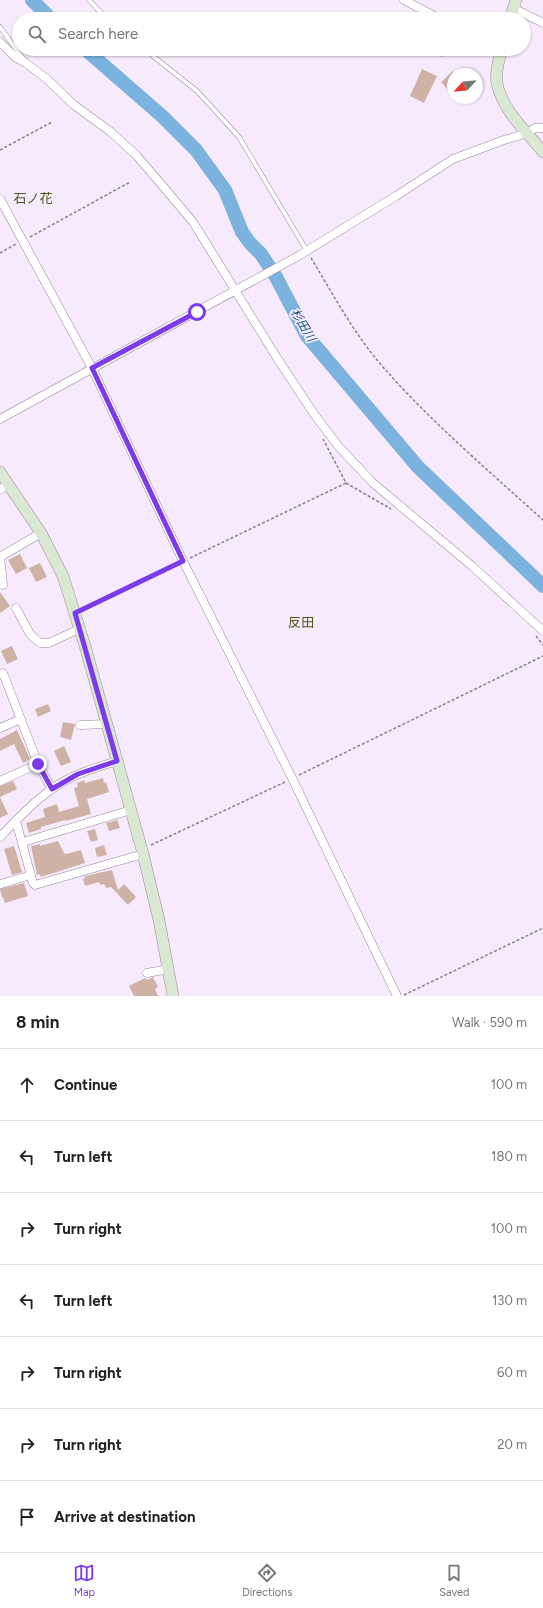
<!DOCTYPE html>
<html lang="en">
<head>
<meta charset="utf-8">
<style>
  :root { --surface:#fff; --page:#f6f6f6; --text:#222; --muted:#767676; --line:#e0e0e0; --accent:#7c3aed }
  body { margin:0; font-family:Figtree,"Noto Sans JP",sans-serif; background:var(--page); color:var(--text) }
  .compass { position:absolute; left:447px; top:68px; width:36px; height:36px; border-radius:50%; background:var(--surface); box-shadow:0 1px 3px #0004; rotate:244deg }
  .stop { position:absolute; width:12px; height:12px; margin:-9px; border:3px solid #7c3aed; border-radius:50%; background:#fff }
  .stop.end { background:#7c3aed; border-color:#fff; box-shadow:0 1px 4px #0008 }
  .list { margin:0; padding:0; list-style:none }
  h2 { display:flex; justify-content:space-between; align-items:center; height:52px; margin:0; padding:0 16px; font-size:17px }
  h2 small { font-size:13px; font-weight:400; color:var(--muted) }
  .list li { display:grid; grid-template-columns:26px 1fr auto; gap:12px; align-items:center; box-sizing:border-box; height:72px; padding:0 16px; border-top:1px solid var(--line) }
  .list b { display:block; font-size:15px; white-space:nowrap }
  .list em { font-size:13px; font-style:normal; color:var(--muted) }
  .icon { flex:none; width:22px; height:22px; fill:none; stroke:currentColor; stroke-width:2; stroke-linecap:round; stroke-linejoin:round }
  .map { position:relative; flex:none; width:543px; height:996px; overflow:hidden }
  .search { position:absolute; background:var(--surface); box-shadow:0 1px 3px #0004; left:12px; right:12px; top:12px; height:44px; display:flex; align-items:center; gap:10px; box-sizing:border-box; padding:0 14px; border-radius:22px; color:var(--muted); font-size:15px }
  .sheet { height:556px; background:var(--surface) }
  nav { display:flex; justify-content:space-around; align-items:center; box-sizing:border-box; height:56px; border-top:1px solid var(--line); background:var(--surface); font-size:11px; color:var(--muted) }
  nav a { display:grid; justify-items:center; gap:2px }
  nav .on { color:var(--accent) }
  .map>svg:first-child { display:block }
</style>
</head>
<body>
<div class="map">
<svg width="543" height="996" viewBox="0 0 543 996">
  <rect width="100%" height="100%" fill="#f8eafd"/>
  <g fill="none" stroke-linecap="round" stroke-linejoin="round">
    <!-- river -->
    <path stroke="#7cb3de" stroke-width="14" d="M32,0L51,19
      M85,49L162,116L196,150L225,190L242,232L250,243L261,254L276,277L307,336L418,467L543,586"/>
  </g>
  <!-- building -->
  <path fill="#ceb2a6" d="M423,49H445L443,57L422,51Z
    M422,69L437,76L424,103L410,96Z
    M453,71V83L447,89L441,82Z
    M20,554L27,568L16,574L8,560Z
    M40,563L47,577L36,582L29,568Z
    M0,592L10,606L0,613Z
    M12,646L18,659L7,664L1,651Z
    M48,704L51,711L38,717L35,709Z
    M63,722L75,724L71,740L60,737Z
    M17,730L30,759L23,763L14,744L0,751V739Z
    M64,746L71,762L61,766L54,751Z
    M103,778L104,783L106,782L109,792L87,799L91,814L66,821L65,820L41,827V829L29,833L26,823L45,817L43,809L57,804L59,812L79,806L74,788L78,787L77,783L84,780L85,783Z
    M13,781L17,789L0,797L8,814L0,818V786Z
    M117,820L120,828L109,831L106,823Z
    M95,829L98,840L91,842L87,831Z
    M58,841L64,853L66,854L81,850L85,863L41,877L40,874L37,875L31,846L40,844V846Z
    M104,845L107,855L97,857L95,848Z
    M14,846L22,872L12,875L4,849Z
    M112,870L118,890L124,884L136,897L128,905L111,887L106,888L104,884L100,885L99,882L85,886L83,879L85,878V876Z
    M24,883L28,896L5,903L3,897L2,898L0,889Z
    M153,977L158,987L155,989L158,996H134L129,986L145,978L147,980Z"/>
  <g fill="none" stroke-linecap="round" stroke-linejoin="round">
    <!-- lane casing -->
    <g stroke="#97889d" stroke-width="5">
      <path id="lane" d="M89,0L107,19
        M0,27L24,60
        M144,49L197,91L239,137L307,251"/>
    </g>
    <!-- street casing -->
    <g stroke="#97889d" stroke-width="9">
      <path id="street" d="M404,0L440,19
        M513,8L543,23
        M0,42L15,57L26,63L48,80L74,105L111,132L137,156L161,184L193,222L277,358L314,414L339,447L373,483L472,566L543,631
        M0,199L92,368L183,561L292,778L397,996
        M0,419L300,255L396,196L453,159L504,140L528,133L535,128H543
        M0,490L8,484
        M3,585L0,557L41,533
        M16,608L30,634L40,643H49L79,629
        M0,674L3,673L38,764L52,789
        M80,725L106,724
        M0,728L21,719
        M0,781L38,764
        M16,821L33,883L35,885L143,854
        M0,837C23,813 47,787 79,774C91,769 104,765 117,761
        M23,842L131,810
        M1,884L31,875
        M147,973L169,969"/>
    </g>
    <!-- secondary casing -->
    <g stroke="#97889d" stroke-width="12">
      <path id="secondary" d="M510,19L516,0
        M502,49C499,59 495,72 497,83C502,110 526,131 543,152
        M0,472L41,533L63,576L85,646L142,850L159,920L173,996"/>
    </g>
    <!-- path -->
    <path stroke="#897f8d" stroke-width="1.5" stroke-dasharray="3 2" stroke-linecap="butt" d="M0,150L52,122
      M30,237L130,182
      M0,253L16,244
      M311,258C333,294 354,334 383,367C430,421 489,471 543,520
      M346,483L391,509
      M190,558L346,483L323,439
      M82,609L176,565
      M536,636L543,645
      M299,775L543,656
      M151,845L285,782
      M404,995L543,928"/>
    <!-- lane -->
    <use href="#lane" stroke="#fff" stroke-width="4"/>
    <!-- street -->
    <use href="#street" stroke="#fff" stroke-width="8"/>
    <!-- secondary -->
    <use href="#secondary" stroke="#dae7d2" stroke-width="11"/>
  </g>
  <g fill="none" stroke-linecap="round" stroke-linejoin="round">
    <!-- route -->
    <path stroke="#7c3aed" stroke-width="5" d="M38,764L52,789L78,774L117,761L75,613L183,561L92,368L197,312"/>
  </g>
  <g text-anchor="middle" stroke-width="3.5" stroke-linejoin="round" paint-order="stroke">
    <!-- water labels -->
    <g font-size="12" font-style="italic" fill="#14547d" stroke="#f8eafd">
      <text transform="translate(303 325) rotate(59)" y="4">杉田川</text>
    </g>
    <!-- quarter labels -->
    <g font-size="13" fill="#535419" stroke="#f8eafd">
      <text x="33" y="203">石ノ花</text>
      <text x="301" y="627">反田</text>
    </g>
  </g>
</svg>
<svg class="compass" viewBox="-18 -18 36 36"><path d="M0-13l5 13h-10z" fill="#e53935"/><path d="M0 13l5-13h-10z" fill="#767676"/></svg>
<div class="stop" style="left:197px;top:312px"></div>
<div class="stop end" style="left:38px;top:764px"></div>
<div class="search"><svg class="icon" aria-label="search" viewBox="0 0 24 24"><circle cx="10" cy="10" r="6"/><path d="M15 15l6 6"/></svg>Search here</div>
</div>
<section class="sheet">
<h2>8 min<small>Walk · 590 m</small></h2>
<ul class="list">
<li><svg class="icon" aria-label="ahead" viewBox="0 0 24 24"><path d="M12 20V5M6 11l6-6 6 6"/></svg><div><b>Continue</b></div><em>100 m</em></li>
<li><svg class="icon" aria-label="left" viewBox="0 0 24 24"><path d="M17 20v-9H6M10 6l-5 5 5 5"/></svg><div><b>Turn left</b></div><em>180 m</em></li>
<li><svg class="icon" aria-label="right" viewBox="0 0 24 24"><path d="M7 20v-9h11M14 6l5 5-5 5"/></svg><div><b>Turn right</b></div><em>100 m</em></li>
<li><svg class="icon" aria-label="left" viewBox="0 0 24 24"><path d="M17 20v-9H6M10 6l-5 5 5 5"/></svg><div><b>Turn left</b></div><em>130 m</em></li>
<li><svg class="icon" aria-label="right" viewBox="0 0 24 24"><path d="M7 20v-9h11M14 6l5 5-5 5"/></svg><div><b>Turn right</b></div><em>60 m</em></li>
<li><svg class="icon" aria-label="right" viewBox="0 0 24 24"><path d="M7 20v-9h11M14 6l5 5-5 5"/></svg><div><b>Turn right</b></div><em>20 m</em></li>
<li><svg class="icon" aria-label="arrive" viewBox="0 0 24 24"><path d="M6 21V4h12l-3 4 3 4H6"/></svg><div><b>Arrive at destination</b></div></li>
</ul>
</section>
<nav>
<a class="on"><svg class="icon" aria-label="map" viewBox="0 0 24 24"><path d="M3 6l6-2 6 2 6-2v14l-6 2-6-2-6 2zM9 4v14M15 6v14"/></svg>Map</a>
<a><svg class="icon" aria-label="directions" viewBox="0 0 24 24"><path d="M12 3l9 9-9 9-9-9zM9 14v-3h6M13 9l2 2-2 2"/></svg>Directions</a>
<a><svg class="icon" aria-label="saved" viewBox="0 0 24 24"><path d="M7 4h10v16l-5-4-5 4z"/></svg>Saved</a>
</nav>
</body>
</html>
